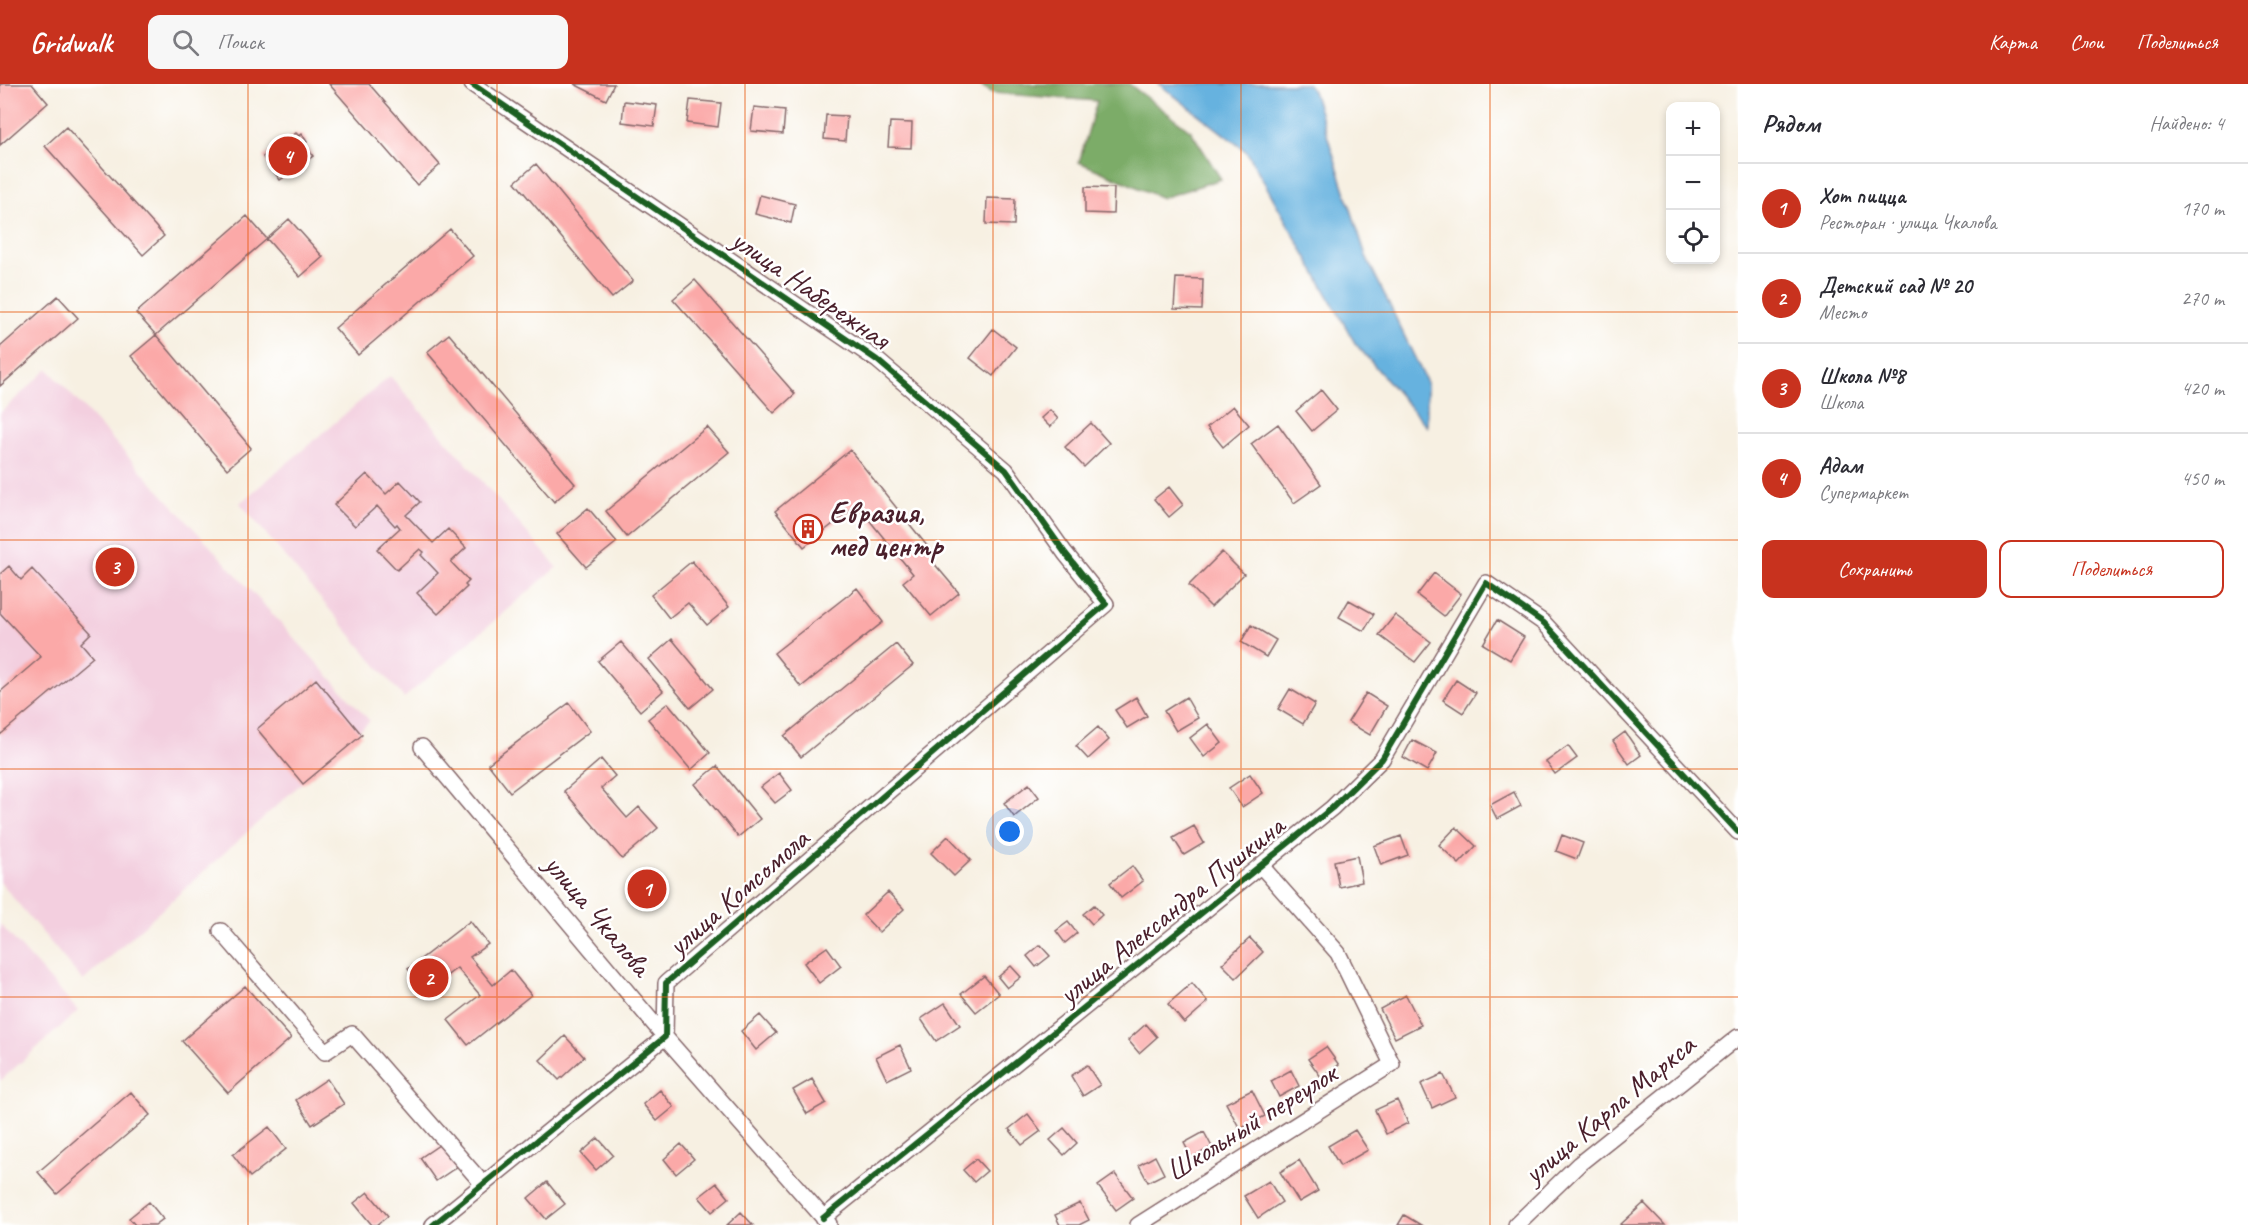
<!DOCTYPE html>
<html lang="ru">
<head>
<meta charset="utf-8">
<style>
  :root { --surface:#fff; --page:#f7f7f7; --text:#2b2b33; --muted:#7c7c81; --line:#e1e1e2; --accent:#c8321e }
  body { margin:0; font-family:Caveat,sans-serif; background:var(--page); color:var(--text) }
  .controls { position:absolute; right:18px; top:18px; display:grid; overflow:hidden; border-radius:12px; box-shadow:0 3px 9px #0003 }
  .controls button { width:54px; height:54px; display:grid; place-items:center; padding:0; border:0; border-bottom:2px solid var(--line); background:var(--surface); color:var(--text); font:30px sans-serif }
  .you { position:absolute; left:1010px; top:748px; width:21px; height:21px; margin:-15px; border:4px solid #fff; border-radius:50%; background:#1a73e8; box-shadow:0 0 0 9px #1a73e833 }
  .badge { display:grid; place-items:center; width:39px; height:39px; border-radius:50%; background:var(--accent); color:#fff; font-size:20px; font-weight:700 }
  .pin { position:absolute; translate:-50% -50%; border:3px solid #fff; box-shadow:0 2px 6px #0006 }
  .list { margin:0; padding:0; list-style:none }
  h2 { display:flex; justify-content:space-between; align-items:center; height:78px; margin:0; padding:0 24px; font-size:26px }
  h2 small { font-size:20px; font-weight:400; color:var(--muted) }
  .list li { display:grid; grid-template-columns:39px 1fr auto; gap:18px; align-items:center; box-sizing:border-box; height:90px; padding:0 24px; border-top:2px solid var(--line) }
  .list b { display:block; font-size:22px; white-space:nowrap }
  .list p { margin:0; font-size:20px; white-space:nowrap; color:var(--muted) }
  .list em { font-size:20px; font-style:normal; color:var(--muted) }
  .actions { display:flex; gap:12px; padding:18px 24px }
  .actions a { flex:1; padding:14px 0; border:2px solid var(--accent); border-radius:12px; text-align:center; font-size:21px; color:var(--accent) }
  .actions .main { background:var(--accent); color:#fff }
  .icon { flex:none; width:33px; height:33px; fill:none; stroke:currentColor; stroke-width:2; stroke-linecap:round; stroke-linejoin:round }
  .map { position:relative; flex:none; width:1738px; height:1141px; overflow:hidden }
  header { display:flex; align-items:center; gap:36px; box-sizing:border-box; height:84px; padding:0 30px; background:var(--accent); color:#fff }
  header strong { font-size:28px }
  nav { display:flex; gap:33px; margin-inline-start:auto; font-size:21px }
  .search { width:420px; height:54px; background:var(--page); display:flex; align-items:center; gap:15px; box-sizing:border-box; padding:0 21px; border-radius:12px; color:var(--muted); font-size:22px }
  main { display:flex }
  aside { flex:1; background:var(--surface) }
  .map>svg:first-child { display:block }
</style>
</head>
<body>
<header>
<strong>Gridwalk</strong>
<div class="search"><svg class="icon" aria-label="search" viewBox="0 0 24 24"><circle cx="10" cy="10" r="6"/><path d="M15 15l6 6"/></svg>Поиск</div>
<nav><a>Карта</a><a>Слои</a><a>Поделиться</a></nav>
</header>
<main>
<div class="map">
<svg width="1738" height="1141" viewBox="0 0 1738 1141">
  <rect width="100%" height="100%" fill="#fff"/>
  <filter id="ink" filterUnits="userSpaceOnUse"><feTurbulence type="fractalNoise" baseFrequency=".0167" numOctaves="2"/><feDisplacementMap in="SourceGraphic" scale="12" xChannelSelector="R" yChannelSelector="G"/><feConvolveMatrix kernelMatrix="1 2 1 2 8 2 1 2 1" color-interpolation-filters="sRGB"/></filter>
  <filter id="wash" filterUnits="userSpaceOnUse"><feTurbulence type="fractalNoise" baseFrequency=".008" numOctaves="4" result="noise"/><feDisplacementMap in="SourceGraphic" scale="24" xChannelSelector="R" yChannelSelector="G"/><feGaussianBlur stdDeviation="1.35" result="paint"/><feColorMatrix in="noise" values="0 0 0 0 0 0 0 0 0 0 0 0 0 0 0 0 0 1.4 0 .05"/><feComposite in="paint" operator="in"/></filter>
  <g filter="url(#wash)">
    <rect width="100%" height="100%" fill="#f7f0e2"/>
    <!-- built -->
    <path fill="#f3cfdf" d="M48,285L370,637L83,897L0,798V329Z
      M390,292L557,483L404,614L240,419Z
      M0,840L78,927L0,997Z"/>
    <!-- forest -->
    <path fill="#7bac68" stroke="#62664a" stroke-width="1.5" d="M978,0H1129L1191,47L1221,95L1162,114L1079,78L1097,17L993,9Z"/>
    <!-- water -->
    <path fill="#66b2df" stroke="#586885" stroke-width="1.5" d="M1159,0H1308L1313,7L1366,172L1427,299V343L1355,259L1247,68Z"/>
    <g id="blocks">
      <!-- building -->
      <path fill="#fba9a8" d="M0,0H32L48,19L0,61Z
        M329,0H369L440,81L417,101Z
        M574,0H614L606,16Z
        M690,16L721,19L718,43L687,39Z
        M624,17L657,21L654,42L622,38Z
        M754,23L785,26L783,50L751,47Z
        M826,31L847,32L845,57L824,55Z
        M890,38L912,39L911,64L888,63Z
        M66,43L164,152L143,171L45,62Z
        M296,49L299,52L302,50L307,58L304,60L313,72L280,96L263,73Z
        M536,80L633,197L612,214L515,98Z
        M1085,103L1114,104L1113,130L1085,129Z
        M760,111L795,120L791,139L755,130Z
        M987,114L1015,115L1014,141L986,140Z
        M247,132L267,155L156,251L136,229Z
        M289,135L323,173L300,193L267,155Z
        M450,145L473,172L358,271L335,244Z
        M1176,194L1203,195L1202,226L1174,225Z
        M695,196L795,310L774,329L673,215Z
        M58,212L78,234L0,302V263Z
        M993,245L1016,263L993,292L970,274Z
        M449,250L575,400L554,418L427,268Z
        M156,251L251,364L227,385L131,272Z
        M1321,306L1337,326L1312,347L1296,327Z
        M1233,322L1249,341L1223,363L1207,343Z
        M1050,326L1058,335L1050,343L1041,334Z
        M1091,339L1109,359L1084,383L1065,363Z
        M1278,340L1321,400L1294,419L1251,360Z
        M707,343L729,368L627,453L606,427Z
        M850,366L936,473L932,477L959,509L931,532L903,498L913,490L857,421L804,463L775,427Z
        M367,390L386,410L400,397L420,418L406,431L433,459L448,445L466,464L451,478L469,497L465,501L467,503L438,530L417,509L438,489L421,471L424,468L420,465L397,486L377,465L400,444L397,440L395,442L377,422L355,442L334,421Z
        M1169,403L1183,421L1169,433L1154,415Z
        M588,424L617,458L586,483L557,450Z
        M1222,468L1244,490L1211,523L1189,501Z
        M692,477L729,523L707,541L688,519L669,534L651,511Z
        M9,482L21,496L32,485L91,549L81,559L93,573L0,651V608L41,573L0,529V490Z
        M1434,489L1461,510L1444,532L1417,511Z
        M857,504L883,538L801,603L774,569Z
        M1349,516L1374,530L1364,547L1339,533Z
        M1395,531L1431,558L1415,578L1379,551Z
        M1497,536L1524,553L1510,576L1483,560Z
        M1251,541L1276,556L1266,573L1241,558Z
        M672,555L713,605L690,624L649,575Z
        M621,558L663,607L640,627L598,577Z
        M896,560L913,581L801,673L784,652Z
        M316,595L362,651L303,700L257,645Z
        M1456,596L1476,609L1463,629L1443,616Z
        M1290,605L1315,620L1303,640L1278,625Z
        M1366,609L1387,622L1370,651L1348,638Z
        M1136,613L1147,632L1127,644L1115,626Z
        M1186,613L1198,634L1176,647L1164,627Z
        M569,619L590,647L510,708L488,680Z
        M668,619L710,669L691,686L648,635Z
        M1208,640L1222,659L1204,673L1190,654Z
        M1098,643L1109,656L1088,675L1076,662Z
        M1625,648L1641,671L1629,680L1613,657Z
        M1412,656L1437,669L1427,687L1403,673Z
        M1568,662L1577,674L1555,690L1546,678Z
        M601,675L615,692L601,704L627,734L639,723L658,744L622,775L564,707Z
        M717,682L760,735L738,753L695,700Z
        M779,689L792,706L775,719L761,703Z
        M1250,690L1263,709L1242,723L1229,704Z
        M1029,700L1039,713L1014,733L1004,719Z
        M1514,708L1521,722L1497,735L1490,721Z
        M1194,742L1204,759L1184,771L1173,754Z
        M1456,743L1476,762L1459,780L1439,761Z
        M1562,751L1583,759L1577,775L1556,767Z
        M948,752L971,776L954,792L931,769Z
        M1401,752L1408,771L1381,781L1374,762Z
        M1357,772L1362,798L1339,803L1334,777Z
        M1132,782L1143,797L1121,814L1110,799Z
        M888,808L904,825L879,848L863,831Z
        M1094,821L1102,831L1092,840L1083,830Z
        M470,837L488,860L470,873L493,901L511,886L531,911L468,961L448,936L480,911L457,884L425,908L408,885Z
        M1068,838L1077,849L1065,859L1056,847Z
        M1250,854L1263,868L1236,894L1222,880Z
        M1040,861L1050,872L1036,883L1027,872Z
        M827,863L841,882L819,899L804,879Z
        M1011,882L1021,893L1007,904L998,893Z
        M984,892L999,910L976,928L961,910Z
        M1192,899L1208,918L1184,939L1168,920Z
        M245,902L291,954L228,1009L182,957Z
        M1406,911L1421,941L1395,954L1380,925Z
        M945,919L960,941L936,957L921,935Z
        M760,931L776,949L756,966L741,947Z
        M1146,940L1157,953L1139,969L1128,956Z
        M565,952L584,973L559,996L540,976Z
        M900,961L911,984L887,996L876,973Z
        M1326,963L1339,981L1321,993L1308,975Z
        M1087,981L1100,1001L1083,1012L1071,992Z
        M1291,986L1299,1002L1279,1013L1271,997Z
        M1443,990L1455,1013L1432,1024L1421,1000Z
        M327,995L344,1020L312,1041L296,1016Z
        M812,995L826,1019L807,1030L793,1006Z
        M660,1006L674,1023L657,1037L643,1020Z
        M1252,1006L1265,1032L1240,1045L1226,1019Z
        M131,1008L150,1031L57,1110L38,1088Z
        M1397,1016L1408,1039L1386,1050L1375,1026Z
        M1028,1030L1041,1047L1022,1061L1009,1045Z
        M269,1043L286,1065L250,1093L233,1071Z
        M1064,1044L1077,1059L1064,1071L1050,1056Z
        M1355,1046L1368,1066L1340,1082L1328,1062Z
        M1204,1048L1212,1063L1192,1074L1184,1059Z
        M598,1054L613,1071L596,1086L581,1069Z
        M442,1059L458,1082L436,1097L420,1074Z
        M681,1060L694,1075L676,1090L664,1075Z
        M1155,1072L1164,1090L1148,1098L1139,1081Z
        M976,1075L987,1087L974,1098L963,1086Z
        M1299,1076L1318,1107L1299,1118L1280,1088Z
        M1115,1090L1133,1114L1116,1126L1098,1102Z
        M1269,1097L1282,1118L1258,1134L1244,1112Z
        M547,1098L565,1120L546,1135L528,1114Z
        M717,1099L729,1114L712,1128L699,1113Z
        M368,1108L388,1132L377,1141H372L354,1119Z
        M149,1118L163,1135L155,1141H135L129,1134Z
        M1080,1119L1089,1136L1079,1141H1060L1055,1131Z
        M1644,1119L1665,1141H1620Z
        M741,1128L753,1141H727Z
        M1404,1131L1421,1141H1398Z"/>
    </g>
  </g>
  <g filter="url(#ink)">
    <use href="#blocks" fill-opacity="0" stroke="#87686b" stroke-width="1.5"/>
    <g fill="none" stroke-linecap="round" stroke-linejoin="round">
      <!-- minor casing -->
      <g stroke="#87686b" stroke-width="18">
        <path id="minor" d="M422,663L665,953L829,1140
          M221,847L325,968L352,950L483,1100
          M823,1134L1332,724L1382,675L1486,499L1544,539L1738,748
          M433,1141L665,953L666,899L1106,520L1065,469L1006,386L877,276L472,0
          M1138,1141L1392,980L1338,869L1262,783
          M1516,1141L1579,1080L1738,953"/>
      </g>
      <!-- minor -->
      <use href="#minor" stroke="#fff" stroke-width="15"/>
      <!-- cycleway casing -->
      <g stroke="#fff" stroke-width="10">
        <path id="cycleway" d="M823,1134L1332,724L1382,675L1486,499L1544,539L1738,748
          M433,1141L665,953L666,899L1106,520L1065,469L1006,386L877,276L472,0"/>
      </g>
      <!-- cycleway -->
      <use href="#cycleway" stroke="#1b5e20" stroke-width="6"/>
    </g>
  </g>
  <!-- grid -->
  <path fill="none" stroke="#e8590c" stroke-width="1.5" stroke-opacity="0.55" d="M248,0V1141M497,0V1141M745,0V1141M993,0V1141M1241,0V1141M1490,0V1141M0,228H1738M0,456H1738M0,685H1738M0,913H1738"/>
  <!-- icons -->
  <defs>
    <g id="building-ring" transform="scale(1.5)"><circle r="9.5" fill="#fff" stroke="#c8321e" stroke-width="1.5"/><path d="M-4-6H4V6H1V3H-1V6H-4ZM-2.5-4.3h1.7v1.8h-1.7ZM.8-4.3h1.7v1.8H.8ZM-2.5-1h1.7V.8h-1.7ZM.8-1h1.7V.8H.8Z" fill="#c8321e"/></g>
  </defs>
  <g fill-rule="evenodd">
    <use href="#building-ring" x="808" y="445"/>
  </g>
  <g text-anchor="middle" stroke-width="5" stroke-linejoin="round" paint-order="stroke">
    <!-- street labels -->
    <g font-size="30" fill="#4a1f2b" stroke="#fff">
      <text transform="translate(811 205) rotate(35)" y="10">улица Набережная</text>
      <text transform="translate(738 808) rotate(-41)" y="10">улица Комсомола</text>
      <text transform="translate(1171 826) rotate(-39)" y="10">улица Александра Пушкина</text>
      <text transform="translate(598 831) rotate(50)" y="10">улица Чкалова</text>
      <text transform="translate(1609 1025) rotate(-40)" y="10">улица Карла Маркса</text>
      <text transform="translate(1251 1038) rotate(-32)" y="10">Школьный переулок</text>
    </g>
    <!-- poi labels -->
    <g font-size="30" font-weight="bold" fill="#4a1f2b" stroke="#fff" text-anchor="start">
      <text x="829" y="438">Евразия,<tspan x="829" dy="34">мед центр</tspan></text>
    </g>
  </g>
</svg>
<div class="controls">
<button>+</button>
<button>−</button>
<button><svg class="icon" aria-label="locate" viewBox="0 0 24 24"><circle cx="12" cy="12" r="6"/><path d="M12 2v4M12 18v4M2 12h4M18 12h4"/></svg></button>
</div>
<div class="you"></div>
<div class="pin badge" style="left:647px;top:805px">1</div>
<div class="pin badge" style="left:429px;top:894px">2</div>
<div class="pin badge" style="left:115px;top:483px">3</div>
<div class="pin badge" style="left:288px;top:72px">4</div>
</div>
<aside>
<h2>Рядом<small>Найдено: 4</small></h2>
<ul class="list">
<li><span class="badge">1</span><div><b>Хот пицца</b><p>Ресторан · улица Чкалова</p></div><em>170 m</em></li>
<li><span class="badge">2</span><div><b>Детский сад № 20</b><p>Место</p></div><em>270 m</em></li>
<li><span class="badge">3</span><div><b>Школа №8</b><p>Школа</p></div><em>420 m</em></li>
<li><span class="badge">4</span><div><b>Адам</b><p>Супермаркет</p></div><em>450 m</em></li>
</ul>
<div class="actions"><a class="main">Сохранить</a><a>Поделиться</a></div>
</aside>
</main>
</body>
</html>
